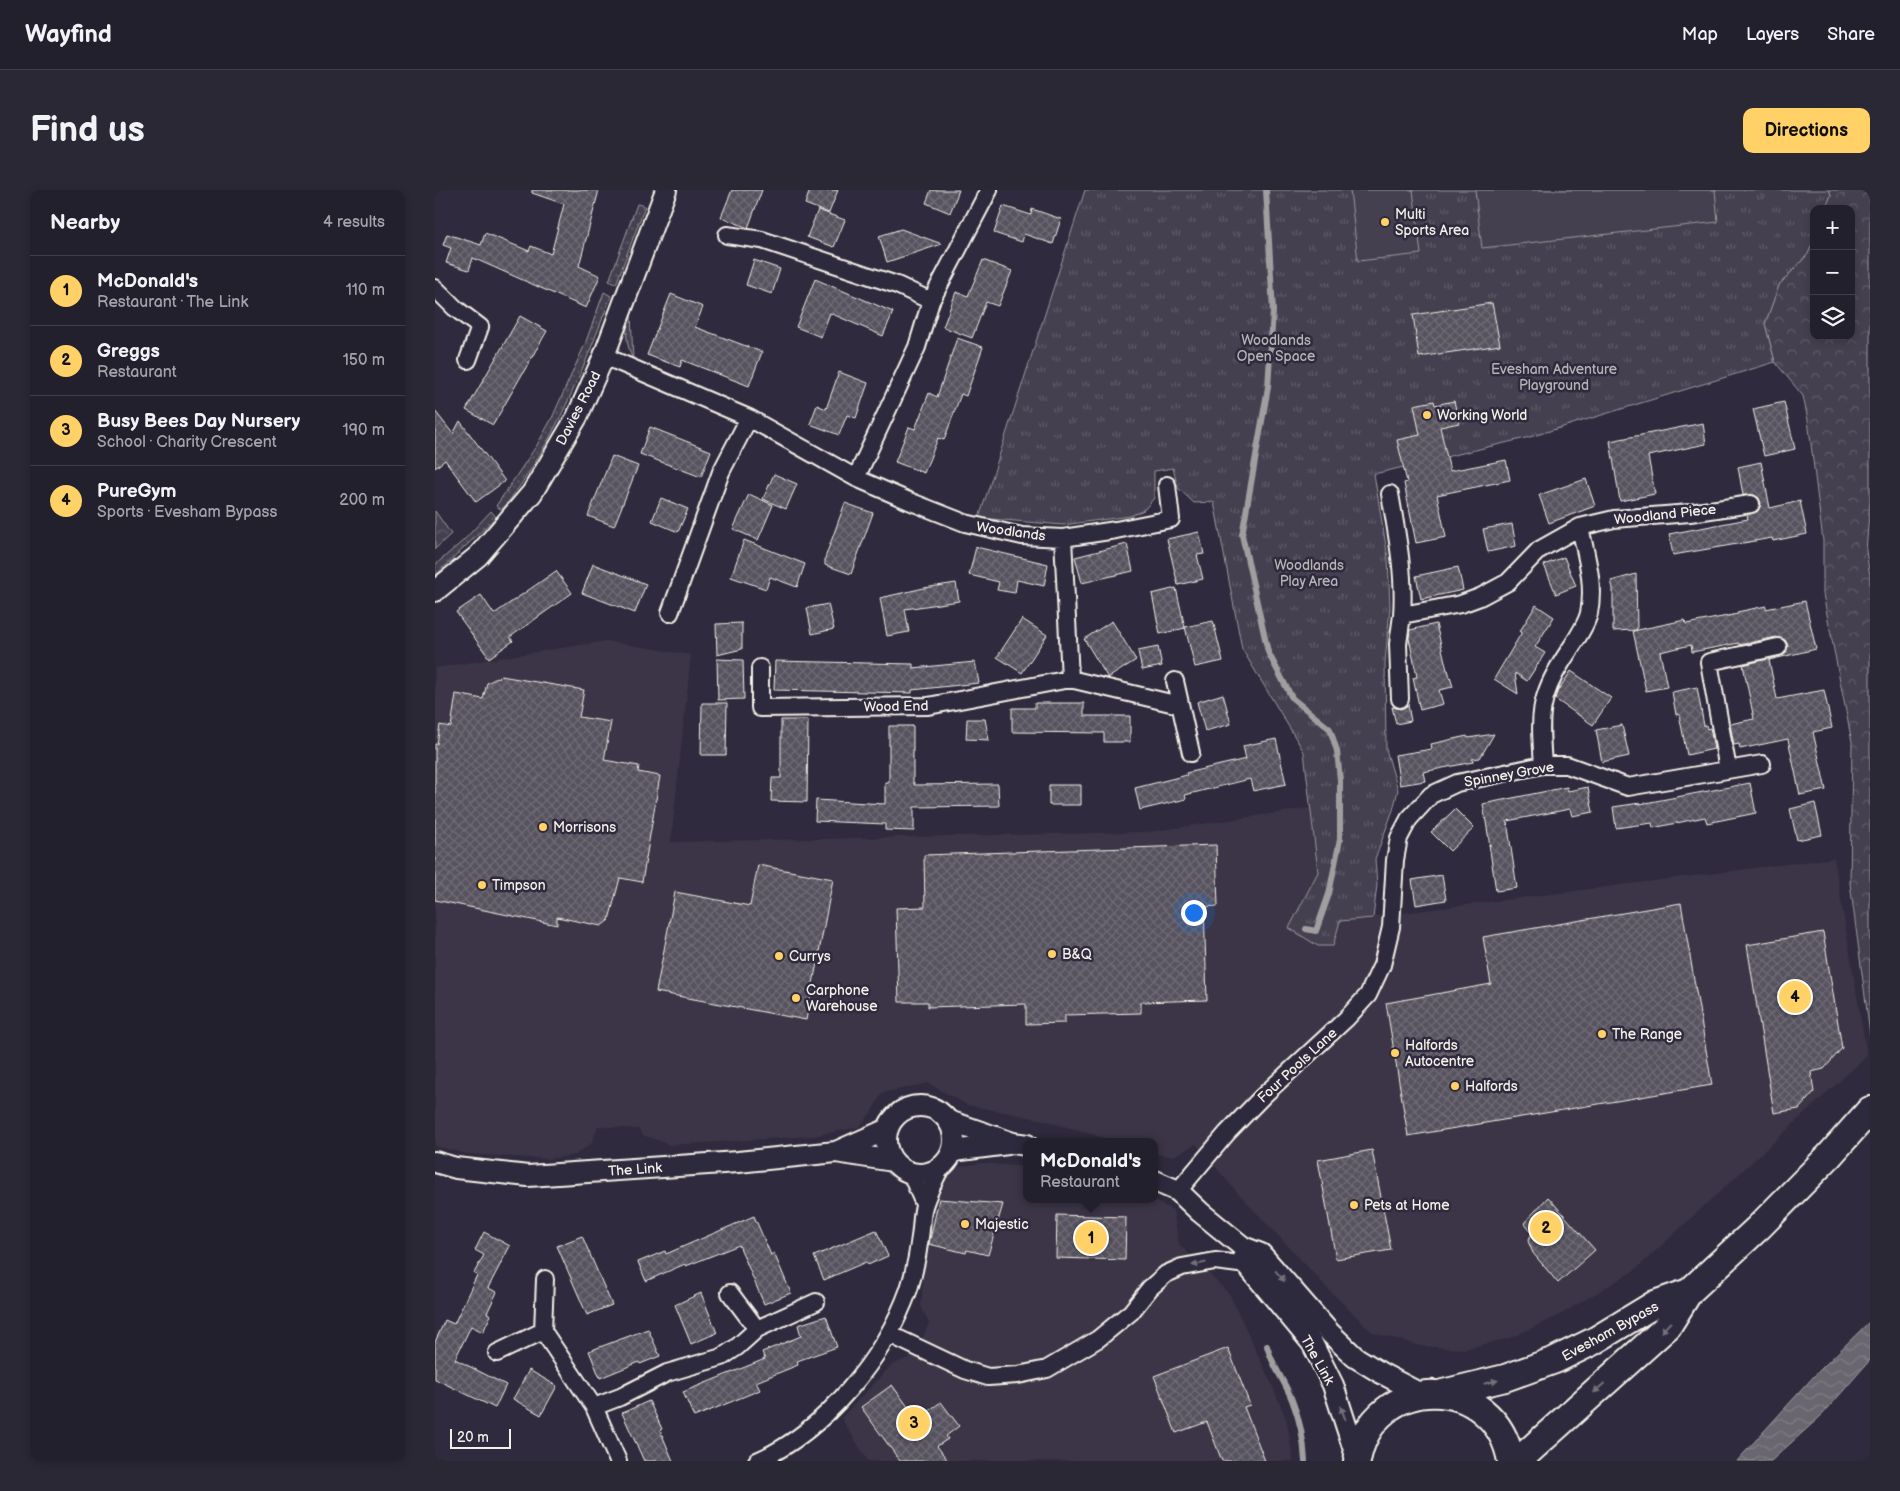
<!DOCTYPE html>
<html lang="en">
<head>
<meta charset="utf-8">
<style>
  :root { --surface:#23202e; --page:#2b2836; --text:#f1f3f6; --muted:#a3a3aa; --line:#403e4a; --accent:#ffd166 }
  body { margin:0; font-family:"Balsamiq Sans",sans-serif; background:var(--page); color:var(--text) }
  .controls { position:absolute; right:15px; top:15px; display:grid; overflow:hidden; border-radius:10px; box-shadow:0 2px 8px #0003 }
  .controls button { width:45px; height:45px; display:grid; place-items:center; padding:0; border:0; border-bottom:1px solid var(--line); background:var(--surface); color:var(--text); font:25px sans-serif }
  .scale { position:absolute; left:15px; bottom:12px; width:61px; box-sizing:border-box; padding-left:5px; border:2px solid #f4f1e8; border-top:0; font-size:14px; line-height:18px; white-space:nowrap; color:#f4f1e8; -webkit-text-stroke:4px #2f2a3d; paint-order:stroke }
  .you { position:absolute; left:758px; top:722px; width:18px; height:18px; margin:-12px; border:4px solid #fff; border-radius:50%; background:#1a73e8; box-shadow:0 0 0 8px #1a73e833 }
  .badge { display:grid; place-items:center; width:32px; height:32px; border-radius:50%; background:var(--accent); color:#111; font-size:16px; font-weight:700 }
  .pin { position:absolute; translate:-50% -50%; border:2px solid #fff; box-shadow:0 1px 5px #0006 }
  .popup { position:absolute; left:588px; top:948px; width:135px; height:65px; box-sizing:border-box; display:grid; place-content:center; border-radius:10px; background:var(--surface); filter:drop-shadow(0 1px 4px #0005); font-size:16px; white-space:nowrap; color:var(--muted) }
  .popup b { font-size:19px; color:var(--text) }
  .popup::after { content:''; position:absolute; left:50%; top:100%; margin-left:-10px; border:10px solid transparent; border-top-color:var(--surface) }
  .list { margin:0; padding:0; list-style:none }
  h2 { display:flex; justify-content:space-between; align-items:center; height:65px; margin:0; padding:0 20px; font-size:21px }
  h2 small { font-size:16px; font-weight:400; color:var(--muted) }
  .list li { display:grid; grid-template-columns:32px 1fr auto; gap:15px; align-items:center; box-sizing:border-box; height:70px; padding:0 20px; border-top:1px solid var(--line) }
  .list b { display:block; font-size:19px; white-space:nowrap }
  .list p { margin:0; font-size:16px; white-space:nowrap; color:var(--muted) }
  .list em { font-size:16px; font-style:normal; color:var(--muted) }
  .icon { flex:none; width:28px; height:28px; fill:none; stroke:currentColor; stroke-width:2; stroke-linecap:round; stroke-linejoin:round }
  .map { position:relative; flex:none; width:1435px; height:1271px; overflow:hidden; border-radius:10px }
  header { display:flex; align-items:center; gap:30px; box-sizing:border-box; height:70px; padding:0 25px; background:var(--surface); border-bottom:1px solid var(--line) }
  header strong { font-size:24px }
  nav { display:flex; gap:28px; margin-inline-start:auto; font-size:18px }
  .intro { display:flex; align-items:center; justify-content:space-between; box-sizing:border-box; height:120px; padding:0 30px }
  h1 { margin:0; font-size:35px }
  .button { padding:12px 22px; border-radius:10px; background:var(--accent); color:#111; font-size:18px; font-weight:700 }
  main { display:flex; gap:30px; padding:0 30px }
  aside { flex:1; background:var(--surface); border-radius:10px; box-shadow:0 2px 8px #0003 }
  .map>svg:first-child { display:block }
</style>
</head>
<body>
<header>
<strong>Wayfind</strong>
<nav><a>Map</a><a>Layers</a><a>Share</a></nav>
</header>
<div class="intro"><h1>Find us</h1><a class="button">Directions</a></div>
<main>
<aside>
<h2>Nearby<small>4 results</small></h2>
<ul class="list">
<li><span class="badge">1</span><div><b>McDonald's</b><p>Restaurant · The Link</p></div><em>110 m</em></li>
<li><span class="badge">2</span><div><b>Greggs</b><p>Restaurant</p></div><em>150 m</em></li>
<li><span class="badge">3</span><div><b>Busy Bees Day Nursery</b><p>School · Charity Crescent</p></div><em>190 m</em></li>
<li><span class="badge">4</span><div><b>PureGym</b><p>Sports · Evesham Bypass</p></div><em>200 m</em></li>
</ul>
</aside>
<div class="map">
<svg width="1435" height="1271" viewBox="0 0 1435 1271">
  <defs>
    <pattern id="grass-dots" width="8" height="8" patternUnits="userSpaceOnUse" patternTransform="scale(1.25)"><rect width="8" height="8" fill="#454050"/><path d="M2 2h.1M6 6h.1" fill="none" stroke="#605c69" stroke-width="1.8" stroke-linecap="round"/></pattern>
    <pattern id="forest-crowns" width="20" height="18" patternUnits="userSpaceOnUse" patternTransform="scale(1.25)"><rect width="20" height="18" fill="#454050"/><path d="M2 6a3 3 0 1 1 6 0M12 15a3 3 0 1 1 6 0" fill="none" stroke="#605c69"/></pattern>
    <pattern id="park-tufts" width="24" height="20" patternUnits="userSpaceOnUse" patternTransform="scale(1.25)"><rect width="24" height="20" fill="#454050"/><path d="M3 7l-1-3M5 7V3M7 7l1-3M15 17l-1-3M17 17v-4M19 17l1-3" fill="none" stroke="#605c69"/></pattern>
    <pattern id="water-waves" width="16" height="10" patternUnits="userSpaceOnUse" patternTransform="scale(1.25)"><rect width="16" height="10" fill="#6a6670"/><path d="M0 5q4-4 8 0t8 0" fill="none" stroke="#807c84"/></pattern>
    <pattern id="building-cross-hatch" width="8" height="8" patternUnits="userSpaceOnUse" patternTransform="scale(1.25)"><rect width="8" height="8" fill="#56525f"/><path d="M0 0l8 8M0 8l8-8" fill="none" stroke="#6f6b76"/></pattern>
  </defs>
  <rect width="100%" height="100%" fill="#2f2a3d"/>
  <filter id="ink" filterUnits="userSpaceOnUse"><feTurbulence type="fractalNoise" baseFrequency=".02" numOctaves="2"/><feDisplacementMap in="SourceGraphic" scale="10" xChannelSelector="R" yChannelSelector="G"/><feConvolveMatrix kernelMatrix="1 2 1 2 8 2 1 2 1" color-interpolation-filters="sRGB"/></filter>
  <g filter="url(#ink)">
    <!-- built -->
    <path fill="#3b3647" d="M171,451L256,465L236,652L713,642L875,618L883,682L855,737L897,756L905,731L1399,668L1432,866L1200,1080L1123,1126L1075,1148L1029,1159L985,1156L937,1142L895,1101L801,1001L761,954L739,966L725,965L720,963V952H683L604,929L532,915L493,893L447,903L436,923L424,937L378,946L235,955L208,945L204,939L163,936L157,953L140,965L113,969L32,964L0,956V478Z
      M546,973L592,977V1009H715L738,1020L744,1054L795,1105L837,1195L852,1231L858,1271H433L406,1228L457,1175L480,1165L494,1133L486,1116L491,1055L500,994L517,978Z"/>
    <!-- grass -->
    <path fill="url(#grass-dots)" stroke="#9c989c" d="M202,14L210,16L181,94L174,91Z
      M169,102L176,106C148,181 118,256 67,320L61,316L102,255L117,228L150,154Z
      M196,124L198,170C191,153 189,141 196,124Z
      M56,321L61,327L0,386V375L29,350Z"/>
    <!-- forest -->
    <path fill="url(#forest-crowns)" stroke="#9c989c" d="M1394,0H1435V311L1431,361L1435,386V844L1415,693L1417,552L1388,404V351L1373,230L1368,206L1340,172L1330,134L1344,95L1373,64L1379,49V146H1416V19H1390L1396,5Z
      M0,321L16,344L0,359Z"/>
    <!-- park -->
    <path fill="url(#park-tufts)" stroke="#9c989c" d="M650,0H1394L1396,5L1390,19H1379V49L1373,64L1344,95L1330,134L1340,172L1095,247L939,284L953,368L955,418L950,473L951,559L963,600L958,620L940,669L942,695L938,728L905,731L898,756H883L854,738L883,682L869,562L807,459L779,312L759,313L743,298L738,278L719,281V308L709,320L695,326L628,335L544,328Z"/>
    <!-- pitch -->
    <path fill="#454050" stroke="#9c989c" d="M915,0H978L986,64L923,71Z
      M1040,0H1280L1283,32L1047,58Z"/>
    <!-- water -->
    <path fill="url(#water-waves)" stroke="#a19ea0" d="M1435,1131V1170L1388,1224L1336,1271H1302L1380,1185Z"/>
    <g fill="none" stroke-linecap="round" stroke-linejoin="round">
      <!-- stream -->
      <path stroke="#a19ea0" stroke-width="6" d="M831,0L838,121L833,197L807,345L833,462L857,508L895,539L902,561L905,590V649L894,704L881,741L871,739
        M832,1156C837,1176 850,1191 857,1210C865,1230 869,1250 870,1271"/>
    </g>
    <!-- building -->
    <path fill="url(#building-cross-hatch)" stroke="#f4f1e8" d="M97,0H164L144,76L165,86L151,118L38,68L34,80L11,73L16,58L8,55L12,44L46,55L50,43L94,61L96,56L116,64L129,14L97,3Z
      M297,0H327L313,38L286,27Z
      M375,0H403L394,23L370,14Z
      M496,0H524L515,23L491,13Z
      M568,16L596,25L597,19L626,29L618,54L589,44L587,52L559,43Z
      M383,20L410,30L399,57L372,47Z
      M466,39L507,54L452,72L444,46Z
      M319,70L345,79L337,104L311,95Z
      M548,70L577,81L563,116L551,112L537,148L508,137L521,102L533,106Z
      M380,89L458,122L448,146L395,123L386,147L361,137Z
      M236,104L268,117L260,137L327,162L314,196L247,170L245,177L212,165Z
      M1057,113L1065,155L984,167L978,125Z
      M85,126L112,141L58,235L31,220Z
      M522,148L548,157L531,206L526,204L509,250L503,248L489,283L460,272L474,237L480,239L494,203L502,207Z
      M404,182L433,193L421,228L412,225L404,245L375,234L382,215L391,219Z
      M999,211L1000,215L1019,211L1024,233L1005,237L1015,281L1071,270L1075,290L1002,305L1011,347L981,353L969,293L972,292L962,250L985,245L979,215Z
      M1349,212L1360,259L1329,266L1318,219Z
      M0,221L18,244L25,231L70,291L41,312L10,270L0,278Z
      M1268,233L1271,254L1213,266L1220,304L1185,311L1175,251Z
      M215,237L276,261L266,287L205,264Z
      M177,266L203,276L179,336L153,326Z
      M1326,272L1335,318L1365,311L1372,344L1338,351L1337,348L1238,365L1234,344L1313,329L1312,325L1323,321L1326,313L1324,308L1319,305H1308L1303,277Z
      M339,284L362,294L351,319L328,309Z
      M1151,289L1160,316L1114,333L1104,305Z
      M314,304L338,315L323,350L298,339Z
      M226,308L253,319L243,342L217,331Z
      M410,313L438,323L416,384L390,375V368Z
      M1077,334L1081,356L1053,362L1048,339Z
      M764,342L769,364L762,365L768,389L743,395L732,349Z
      M309,350L370,374L362,397L335,387L331,399L296,387Z
      M692,354L698,381L647,393L640,367Z
      M541,357L613,374L609,396L582,390L580,403L562,400L564,392L534,385Z
      M1129,367L1141,396L1121,404L1109,375Z
      M158,374L211,394L200,423L147,403Z
      M1023,377L1028,400L986,409L981,386Z
      M121,381L137,403L75,447L78,451L54,468L21,422L46,405L59,424Z
      M1201,384L1202,440L1178,441V398L1176,391Z
      M521,393L524,411L470,419L474,442L452,446L445,408L489,398Z
      M741,398L750,438L725,444L717,404Z
      M1370,411L1381,459L1334,470L1342,509L1389,500L1397,538L1378,542L1391,600L1365,605L1353,549L1305,559L1304,554L1299,555L1295,534L1319,529L1308,475L1349,465L1353,455L1350,450L1341,447L1304,455V453L1257,462L1256,455L1225,462L1232,497L1211,501L1198,441L1250,430L1251,434L1303,424L1302,422L1331,416V419Z
      M393,414L399,439L377,444L372,418Z
      M1101,415L1119,427L1100,457L1110,463L1092,491L1080,483L1083,504L1059,489L1087,442L1085,441Z
      M587,429L612,445L587,483L562,467Z
      M677,431L701,470L673,488L649,449Z
      M778,431L788,471L760,477L750,437Z
      M307,433V459L282,465L281,434Z
      M1001,434L1012,480H1013L1018,497L1004,500L1008,514L985,520L978,488L982,487L974,448L975,440Z
      M723,457L727,476L707,480L703,461Z
      M282,469L308,470L309,509L283,510Z
      M340,471L478,474V478L540,472L544,493L477,500V503L339,500Z
      M1136,481L1176,508L1158,535L1120,509L1122,502Z
      M66,486L149,500L144,527L176,532L169,570L204,576L203,582L225,586L207,692L185,688L174,730L166,736L122,727V735L0,710V554H2L5,535L16,537L21,504L48,509L52,493Z
      M1262,497L1269,536L1271,535L1272,539L1275,538L1279,559L1252,565L1244,524L1241,525L1237,502Z
      M788,504L796,534L770,541L762,512Z
      M267,513H292L291,565H266Z
      M600,513H649V526H695V552H669V543L577,542V518H600Z
      M973,515L976,531L961,534L957,517L966,519Z
      M532,529H550L554,550L531,549Z
      M346,530H373L372,612L336,611L337,588H346Z
      M1187,535L1194,566L1167,572L1161,540Z
      M454,536H478V593H480L479,595L563,594L564,616L479,617V641L450,640V634L380,631L381,610L450,614V592H454Z
      M1059,544L1045,568L1037,569L1038,572L988,582L990,591L965,595L960,565L997,559L996,554L1032,546L1033,548Z
      M841,549L851,594L818,601L815,589L750,605L751,609L705,620L700,598L752,585L751,583L811,569L808,556Z
      M1315,593L1321,623L1272,633L1270,627L1218,638L1217,633L1181,638L1178,617L1205,613V614Z
      M614,595H646V615H614Z
      M1132,597L1133,601L1153,597L1158,622L1137,626L1135,619L1072,631L1082,698L1061,701L1054,654L1055,656L1048,614Z
      M1380,613L1387,645L1362,650L1355,619Z
      M1020,619L1039,638L1015,661L996,642Z
      M781,655L783,716L769,717L772,810L706,812V823L630,825V833L591,834V814L493,817V812H464L461,718L490,717L489,665Z
      M323,675L398,689L371,830L221,802L240,702L315,716Z
      M1007,685L1011,710L981,715L977,690Z
      M1246,713L1277,895L973,946L951,813L1056,794L1048,747Z
      M1388,742L1407,858L1389,879L1376,882L1379,902L1364,919L1339,923L1312,755Z
      M937,960L956,1060L901,1069L883,970Z
      M1113,1007L1160,1060L1123,1093L1098,1063L1093,1051L1097,1043L1089,1033Z
      M504,1009L568,1014L553,1065L532,1060L531,1063L494,1054Z
      M622,1025L691,1027L690,1070L621,1068Z
      M319,1026L336,1065L339,1063L356,1103L329,1114L304,1055L251,1076L250,1074L211,1091L203,1072L230,1061L231,1064Z
      M441,1040L453,1066L433,1075L431,1072L389,1090L379,1066Z
      M49,1042L75,1056L53,1098L62,1102L52,1123L56,1125L48,1142L36,1136L20,1169L71,1195L60,1218L0,1189V1152L10,1130L19,1134L42,1085L39,1083L49,1065L40,1060Z
      M147,1046L177,1115L152,1125L122,1056Z
      M266,1103L282,1143L256,1154L240,1115Z
      M391,1126L402,1157L362,1171L363,1175L321,1192L325,1200L259,1227L248,1202L330,1169L327,1162L366,1146L363,1135Z
      M213,1139L225,1166L205,1174L204,1172L165,1188L154,1161Z
      M793,1158L815,1215L809,1217L830,1271H787L772,1232L741,1243L719,1186Z
      M94,1180L122,1196L106,1225L78,1209Z
      M457,1195L482,1229L506,1212L524,1236L511,1246L513,1249L502,1256L513,1271H465L426,1217Z
      M214,1211L227,1239L225,1240L238,1271H209L187,1223Z"/>
    <g fill="none" stroke-linecap="round" stroke-linejoin="round">
      <!-- minor casing -->
      <g stroke="#f4f1e8" stroke-width="20">
        <path id="minor" d="M292,45L327,50L462,95L496,111
          M0,98L20,118L45,137L33,170
          M169,166L314,228L421,288L474,311L530,333L587,346L628,348L681,340L736,329L732,295
          M421,288L482,157L496,111L554,0
          M955,304C962,344 970,385 967,425L1026,414L1045,407L1073,392L1104,360L1145,337L1179,329L1255,323L1316,314
          M628,348L635,489
          M235,423L286,282L314,228
          M325,478V518L493,516L635,489L744,515
          M740,491L756,563
          M965,509L963,454L967,425
          M1108,575C1105,530 1102,510 1128,470C1136,457 1151,437 1154,423C1160,393 1151,366 1145,337
          M1293,580L1274,472L1343,457
          M476,984L489,1014
          M743,1001L792,943L828,906L911,829L933,805L947,775L956,737L960,670L964,648L974,629L996,605L1022,593L1108,575H1132L1193,597L1327,574
          M110,1089L108,1141L159,1217L183,1271
          M295,1103L322,1139
          M454,1144L530,1180L553,1187L583,1185L612,1179L663,1149L696,1122L715,1098L731,1084L747,1077L780,1071L812,1075
          M62,1163L108,1141
          M159,1217L185,1207L232,1183L287,1167L302,1157L322,1139L381,1112
          M322,1271C389,1242 450,1167 474,1099C479,1083 483,1064 485,1047C487,1036 486,1023 490,1013C494,1001 500,990 505,979"/>
      </g>
      <!-- tertiary casing -->
      <g stroke="#f4f1e8" stroke-width="24">
        <path id="tertiary" d="M0,401L43,366L97,303L142,227L169,166L231,0
          M451 950a34 34 0 1 1 68 0a34 34 0 1 1-68 0Z
          M514,931L578,953L592,955
          M518,961L573,954
          M401,962L453,939
          M0,972L21,978L93,986L303,972L401,962L458,971
          M720,991L743,1001L765,1022L808,1057L826,1064L895,1143L920,1167L946,1183L986,1204
          M808,1057L812,1075L877,1153L898,1195L922,1269"/>
      </g>
      <!-- trunk casing -->
      <g stroke="#f4f1e8" stroke-width="30">
        <path id="trunk" d="M1008,1203L1070,1188L1120,1170L1159,1151L1220,1114L1254,1102
          M922,1271C938,1181 1060,1182 1076,1271
          M1083,1271L1233,1136L1254,1102L1324,1037L1394,966L1435,920"/>
      </g>
      <!-- minor -->
      <use href="#minor" stroke="#2f2a3d" stroke-width="16"/>
      <!-- tertiary -->
      <use href="#tertiary" stroke="#2f2a3d" stroke-width="20"/>
      <!-- trunk -->
      <use href="#trunk" stroke="#2f2a3d" stroke-width="26"/>
    </g>
    <!-- one-way arrows -->
    <defs><path id="oneway-solid" d="M-6-.8H1V-3.2L6.5 0L1 3.2V.8H-6Z" transform="scale(1.25)"/></defs>
    <g fill="#747079">
      <use href="#oneway-solid" transform="translate(764 1074) rotate(169)"/>
      <use href="#oneway-solid" transform="translate(845 1086) rotate(49)"/>
      <use href="#oneway-solid" transform="translate(1231 1137) rotate(133)"/>
      <use href="#oneway-solid" transform="translate(1056 1192) rotate(-13)"/>
      <use href="#oneway-solid" transform="translate(1164 1198) rotate(138)"/>
      <use href="#oneway-solid" transform="translate(908 1223) rotate(-110)"/>
    </g>
  </g>
  <!-- markers -->
  <g fill="#ffd166" stroke="#2f2a3d" stroke-width="2">
    <circle cx="950" cy="32" r="5"/>
    <circle cx="992" cy="225" r="5"/>
    <circle cx="108" cy="637" r="5"/>
    <circle cx="47" cy="695" r="5"/>
    <circle cx="617" cy="764" r="5"/>
    <circle cx="344" cy="766" r="5"/>
    <circle cx="361" cy="808" r="5"/>
    <circle cx="1167" cy="844" r="5"/>
    <circle cx="960" cy="863" r="5"/>
    <circle cx="1020" cy="896" r="5"/>
    <circle cx="919" cy="1015" r="5"/>
    <circle cx="530" cy="1034" r="5"/>
  </g>
  <g text-anchor="middle" stroke-width="5" stroke-linejoin="round" paint-order="stroke">
    <!-- poi labels -->
    <g font-size="14" fill="#f4f1e8" stroke="#2f2a3d" text-anchor="start">
      <text x="960" y="29">Multi<tspan x="960" dy="16">Sports Area</tspan></text>
      <text x="1002" y="230">Working World</text>
      <text x="118" y="642">Morrisons</text>
      <text x="57" y="700">Timpson</text>
      <text x="627" y="769">B&amp;Q</text>
      <text x="354" y="771">Currys</text>
      <text x="371" y="805">Carphone<tspan x="371" dy="16">Warehouse</tspan></text>
      <text x="1177" y="849">The Range</text>
      <text x="970" y="860">Halfords<tspan x="970" dy="16">Autocentre</tspan></text>
      <text x="1030" y="901">Halfords</text>
      <text x="929" y="1020">Pets at Home</text>
      <text x="540" y="1039">Majestic</text>
    </g>
    <!-- park labels -->
    <g font-size="14" fill="#b7b3b3" stroke="#2f2a3d">
      <text x="841" y="155">Woodlands<tspan x="841" dy="16">Open Space</tspan></text>
      <text x="1119" y="184">Evesham Adventure<tspan x="1119" dy="16">Playground</tspan></text>
      <text x="874" y="380">Woodlands<tspan x="874" dy="16">Play Area</tspan></text>
    </g>
    <!-- street labels -->
    <g font-size="14" fill="#f4f1e8" stroke="#2f2a3d">
      <text transform="translate(143 218) rotate(-63)" y="5">Davies Road</text>
      <text transform="translate(1230 324) rotate(-6)" y="5">Woodland Piece</text>
      <text transform="translate(576 341) rotate(8)" y="5">Woodlands</text>
      <text transform="translate(461 516) rotate(-1)" y="5">Wood End</text>
      <text transform="translate(1074 584) rotate(-10)" y="5">Spinney Grove</text>
      <text transform="translate(862 875) rotate(-43)" y="5">Four Pools Lane</text>
      <text transform="translate(200 979) rotate(-4)" y="5">The Link</text>
      <text transform="translate(1175 1141) rotate(-29)" y="5">Evesham Bypass</text>
      <text transform="translate(883 1170) rotate(61)" y="5">The Link</text>
    </g>
  </g>
</svg>
<div class="controls">
<button>+</button>
<button>−</button>
<button><svg class="icon" aria-label="layers" viewBox="0 0 24 24"><path d="M12 4l9 5-9 5-9-5zM3 14l9 5 9-5"/></svg></button>
</div>
<div class="scale">20 m</div>
<div class="you"></div>
<div class="pin badge" style="left:656px;top:1048px">1</div>
<div class="popup"><b>McDonald's</b>Restaurant</div>
<div class="pin badge" style="left:1111px;top:1038px">2</div>
<div class="pin badge" style="left:479px;top:1233px">3</div>
<div class="pin badge" style="left:1360px;top:807px">4</div>
</div>
</main>
</body>
</html>
